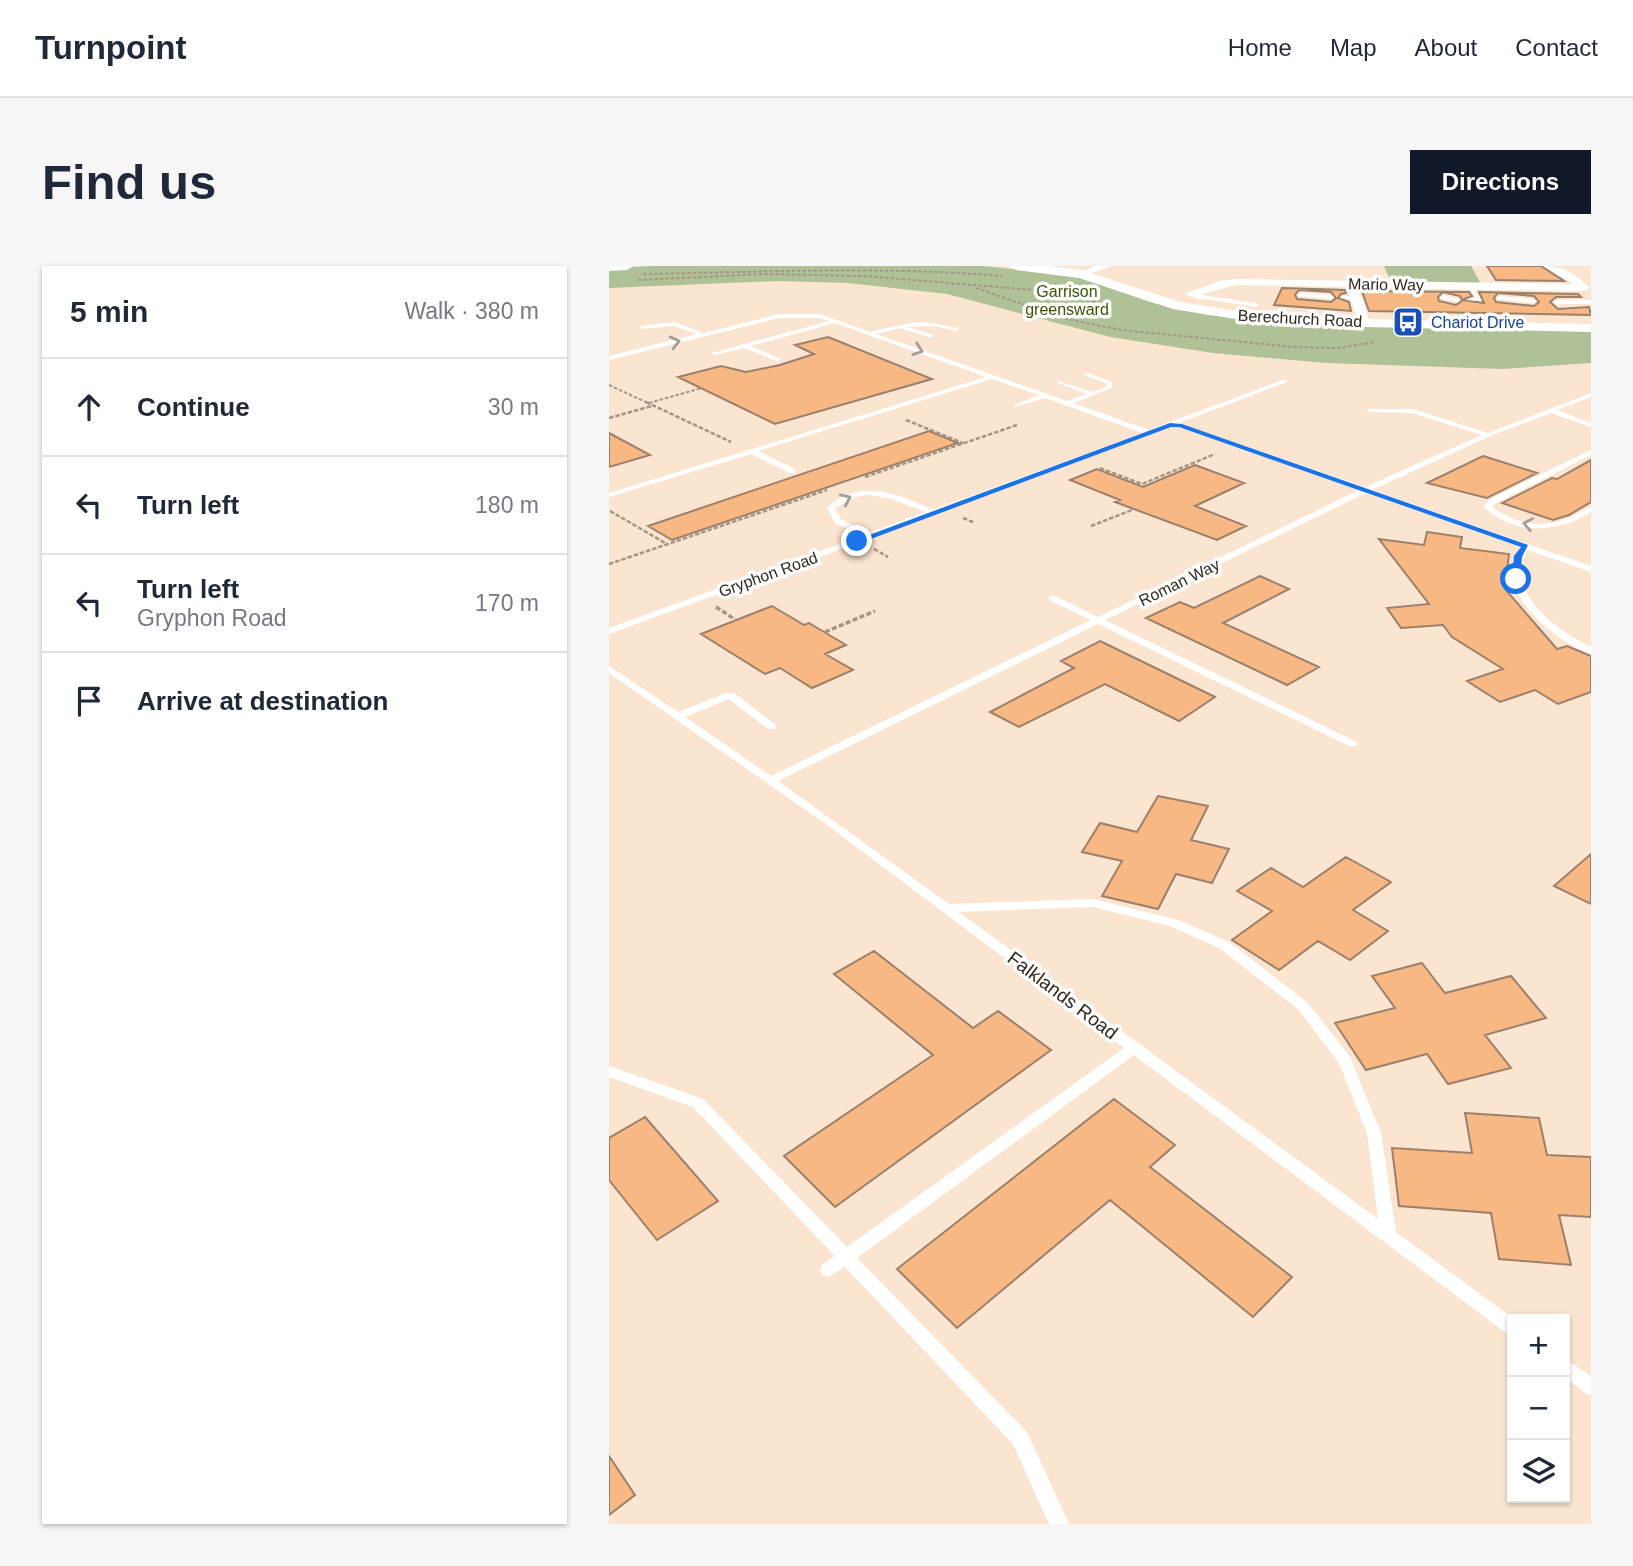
<!DOCTYPE html>
<html lang="en">
<head>
<meta charset="utf-8">
<style>
  :root { --surface:#fff; --page:#f6f6f7; --text:#1f2937; --muted:#747a83; --line:#e0e1e3; --accent:#111827 }
  body { margin:0; font-family:Helvetica,sans-serif; background:var(--page); color:var(--text) }
  .controls { position:absolute; right:21px; bottom:21px; display:grid; overflow:hidden; border-radius:0px; box-shadow:0 2px 5px #0004 }
  .controls button { width:63px; height:63px; display:grid; place-items:center; padding:0; border:0; border-bottom:2px solid var(--line); background:var(--surface); color:var(--text); font:35px sans-serif }
  .stop { position:absolute; width:21px; height:21px; margin:-16px; border:5px solid #1a73e8; border-radius:50%; background:#fff }
  .stop.end { background:#1a73e8; border-color:#fff; box-shadow:0 2px 7px #0008 }
  .list { margin:0; padding:0; list-style:none }
  h2 { display:flex; justify-content:space-between; align-items:center; height:91px; margin:0; padding:0 28px; font-size:30px }
  h2 small { font-size:23px; font-weight:400; color:var(--muted) }
  .list li { display:grid; grid-template-columns:46px 1fr auto; gap:21px; align-items:center; box-sizing:border-box; height:98px; padding:0 28px; border-top:2px solid var(--line) }
  .list b { display:block; font-size:26px; white-space:nowrap }
  .list p { margin:0; font-size:23px; white-space:nowrap; color:var(--muted) }
  .list em { font-size:23px; font-style:normal; color:var(--muted) }
  .icon { flex:none; width:38px; height:38px; fill:none; stroke:currentColor; stroke-width:2; stroke-linecap:round; stroke-linejoin:round }
  .map { position:relative; flex:none; width:982px; height:1258px; overflow:hidden; border-radius:0px }
  header { display:flex; align-items:center; gap:42px; box-sizing:border-box; height:98px; padding:0 35px; background:var(--surface); border-bottom:2px solid var(--line) }
  header strong { font-size:33px }
  nav { display:flex; gap:38px; margin-inline-start:auto; font-size:24px }
  .intro { display:flex; align-items:center; justify-content:space-between; box-sizing:border-box; height:168px; padding:0 42px }
  h1 { margin:0; font-size:49px }
  .button { padding:18px 32px; border-radius:0px; background:var(--accent); color:#fff; font-size:24px; font-weight:700 }
  main { display:flex; gap:42px; padding:0 42px }
  aside { flex:1; background:var(--surface); border-radius:0px; box-shadow:0 2px 5px #0004 }
  .map>svg:first-child { display:block }
</style>
</head>
<body>
<header>
<strong>Turnpoint</strong>
<nav><a>Home</a><a>Map</a><a>About</a><a>Contact</a></nav>
</header>
<div class="intro"><h1>Find us</h1><a class="button">Directions</a></div>
<main>
<aside>
<h2>5 min<small>Walk · 380 m</small></h2>
<ul class="list">
<li><svg class="icon" aria-label="ahead" viewBox="0 0 24 24"><path d="M12 20V5M6 11l6-6 6 6"/></svg><div><b>Continue</b></div><em>30 m</em></li>
<li><svg class="icon" aria-label="left" viewBox="0 0 24 24"><path d="M17 20v-9H6M10 6l-5 5 5 5"/></svg><div><b>Turn left</b></div><em>180 m</em></li>
<li><svg class="icon" aria-label="left" viewBox="0 0 24 24"><path d="M17 20v-9H6M10 6l-5 5 5 5"/></svg><div><b>Turn left</b><p>Gryphon Road</p></div><em>170 m</em></li>
<li><svg class="icon" aria-label="arrive" viewBox="0 0 24 24"><path d="M6 21V4h12l-3 4 3 4H6"/></svg><div><b>Arrive at destination</b></div></li>
</ul>
</aside>
<div class="map">
<svg width="982" height="1258" viewBox="0 0 982 1258">
  <rect width="100%" height="100%" fill="#fbe5d0"/>
  <!-- green -->
  <path fill="#afc297" d="M44,0H373L463,9L544,37L598,49L665,55L982,64V97L894,103L717,97L604,87L501,71L338,28L239,17L168,15L0,22V2Z
    M775,0H862L871,16L860,19L782,16Z"/>
  <!-- building -->
  <path fill="#f7b884" stroke="#9b806b" stroke-width="2" fill-rule="evenodd" d="M878,0H932L955,15L887,14Z
    M673,22L736,24L737,27L732,28L729,32L740,36L742,45L665,39ZM690,24L722,26L727,32L722,36L688,33L686,29Z
    M753,25L860,26L863,30L853,34L851,30L834,26L829,31L830,35L847,39L854,34L875,37L870,26L969,28L972,31H947L941,36L949,43L980,41L982,49L760,45ZM889,27L925,30L930,36L925,40L887,36L885,32Z
    M219,71L323,113L166,158L69,111L112,100L137,106L171,99L205,88L186,79Z
    M320,165L349,177L63,274L39,260Z
    M0,167L41,189L0,201Z
    M874,190L928,207L878,232L818,217Z
    M982,194V236L960,249L944,254L893,237L943,212L948,213Z
    M586,199L635,217L586,240L637,260L608,274L506,236L511,234L461,214L488,203L534,221Z
    M818,266L853,271L851,282L900,288L896,323L948,383L958,380L982,390V426L949,438L926,424L891,436L858,415L894,403L843,371L834,359L792,362L778,342L820,338L770,273L815,279Z
    M651,310L680,323L614,357L710,401L678,419L537,352L571,336L585,342Z
    M163,340L195,359L200,357L237,379L216,388L244,404L203,422L171,402L156,408L92,368Z
    M491,375L606,431L570,455L496,418L410,461L381,446L465,402L452,395Z
    M549,530L599,540L582,574L620,583L603,617L567,608L549,643L493,630L513,595L473,586L491,557L528,566Z
    M982,588V638L945,620Z
    M737,591L782,616L744,644L779,665L741,694L709,675L670,704L623,674L663,645L628,625L662,602L694,621Z
    M265,685L364,762L389,745L442,784L226,941L175,890L324,789L225,708Z
    M813,697L836,727L902,710L937,752L876,769L902,802L839,818L818,788L757,804L726,757L786,742L763,710Z
    M505,833L566,879L541,901L683,1011L644,1051L501,934L348,1062L288,1003Z
    M856,847L930,852L938,889L982,891V951L950,949L962,999L890,993L882,947L790,940L783,882L863,887Z
    M36,851L109,935L48,974L0,914V872Z
    M0,1190L26,1229L0,1249Z"/>
  <g fill="none" stroke-linecap="round" stroke-linejoin="round">
    <!-- path-far2 -->
    <path stroke="#a69585" stroke-width="2" stroke-dasharray="3.5 2" stroke-linecap="butt" d="M34,8C153,6 274,0 393,10
      M29,14L156,8L255,10L449,26L504,40
      M367,22L453,52L512,64L685,81L729,82L766,76
      M0,119L41,138
      M40,137L93,122"/>
    <!-- path-far1 -->
    <path stroke="#a69585" stroke-width="2.5" stroke-dasharray="4.5 2" stroke-linecap="butt" d="M37,136L122,176
      M0,152L43,140
      M297,154L354,177
      M491,202L533,218L606,188
      M256,211L408,159
      M1,245L58,278
      M354,252L366,257
      M482,260L523,244
      M265,283L279,291
      M0,298L218,224"/>
    <!-- path -->
    <path stroke="#a69585" stroke-width="3.5" stroke-dasharray="5 2.5" stroke-linecap="butt" d="M107,341L127,354
      M216,366L266,345"/>
    <!-- service -->
    <path fill="#fff" fill-rule="evenodd" d="M862,18L873,35L856,34L867,32L859,20Z
      M690,27L722,29L725,31L722,33L688,30Z
      M592,29L647,37L650,39L647,41L590,32Z
      M734,29L750,32L747,34L732,32Z
      M833,29L850,33L851,34L848,36L831,32Z
      M889,30L925,33L928,35L925,37L887,33Z
      M947,34H982V38H952L949,40L944,36Z
      M170,48H211L261,66L296,58L315,56L350,62L348,65L325,60L298,61L325,69L323,72L291,62L267,68L458,135L478,128L449,117V115L484,126L497,121L498,118L474,108L479,107L503,116V122L464,137L540,164L674,114H678V116L570,157L756,221L873,169L803,147L760,146L757,144L758,143H804L879,167L982,127V131L948,144L982,157V161L942,147L881,170L763,224L982,300V306L918,284C897,329 946,363 982,381V388C953,378 910,345 904,313C902,301 906,291 911,281L757,227L496,354L748,476L749,478L748,480H740L489,358L169,515L340,638L484,633L569,654L620,676L699,737L741,791L772,867L787,966L905,1053L903,1070L897,1067L525,789L248,992L418,1166L460,1258H440L404,1178L236,1001L219,1011L213,1009L211,1004L213,999L226,990L84,841L0,811V800L94,833L238,981L515,782L217,558L0,407V400L69,446L117,427H125L167,459V463H159L120,433L76,451L162,510L482,354L440,334V330H446L489,351L750,224L570,161H562L265,271L264,273H259L0,368V362L252,270L226,257L218,242C249,212 289,227 323,244L534,167L436,132L405,141V139L430,129L383,113L149,185L186,203V207H180L142,188L0,231V227L377,111L226,57L142,80L172,93L170,96L135,82L106,89L103,87L220,55L210,52H170L0,94V90L88,68L65,60L33,63L31,60L66,56L95,67ZM259,229L283,233L316,246L259,267L232,253L226,243C237,234 246,230 259,229ZM484,641L561,660L610,682L689,743L730,797L758,867L769,953L350,646Z
      M982,184V189L887,237L883,241C905,257 931,263 957,253C966,250 973,244 982,241V246C949,267 905,270 875,241L881,233Z
      M956,1093L982,1110V1129L976,1127L956,1111Z"/>
    <!-- minor -->
    <path fill="#fff" fill-rule="evenodd" d="M486,0H502L472,11L466,8Z
      M934,0C954,0 967,8 981,22L974,25L749,22L761,57L755,61L749,57L738,21L627,19L593,28L598,31L592,34L575,28L611,15L627,13L965,18Z"/>
    <!-- tertiary -->
    <path fill="#fff" fill-rule="evenodd" d="M0,0H25L18,4L0,5Z
      M400,0H439L472,4L571,36L633,46L755,53L982,58V66L755,61L633,54L564,43L470,12L407,4Z"/>
  </g>
  <!-- one-way arrows -->
  <defs><path id="oneway-chevron" d="M-2-3.5L2.5 0L-2 3.5" fill="none" stroke-width="1.6" stroke-linecap="round" stroke-linejoin="round" transform="scale(1.75)"/></defs>
  <g stroke="#a39e9a">
    <use href="#oneway-chevron" transform="translate(66 76) rotate(-14)"/>
    <use href="#oneway-chevron" transform="translate(309 84) rotate(20)"/>
    <use href="#oneway-chevron" transform="translate(237 233) rotate(-24)"/>
    <use href="#oneway-chevron" transform="translate(919 258) rotate(-169)"/>
  </g>
  <!-- route -->
  <path fill="#1a73e8" d="M561,157L573,158L919,279L913,291L911,313L907,316L903,313L905,290L912,281L570,161H562L251,277L244,275Z"/>
  <!-- icons -->
  <defs>
    <g id="bus-square" transform="scale(1.575)"><rect x="-9" y="-9" width="18" height="18" rx="4" fill="#1a4fb4" stroke="#fff"/><path d="M-5-6H5V4H4V6H2V4H-2V6H-4V4H-5ZM-3.5-4V0h7V-4ZM-3.5 1.2v1.5H-2V1.2ZM2 1.2v1.5H3.5V1.2Z" fill="#fff"/></g>
  </defs>
  <g fill-rule="evenodd">
    <use href="#bus-square" x="799" y="56"/>
  </g>
  <g text-anchor="middle" stroke-width="7" stroke-linejoin="round" paint-order="stroke">
    <!-- far-street labels -->
    <g font-size="16" fill="#32281e" stroke="#fff">
      <text transform="translate(777 18) rotate(1)" y="6">Mario Way</text>
      <text transform="translate(691 52) rotate(3)" y="6">Berechurch Road</text>
      <text transform="translate(159 308) rotate(-20)" y="6">Gryphon Road</text>
      <text transform="translate(570 316) rotate(-26)" y="6">Roman Way</text>
    </g>
    <!-- far-park labels -->
    <g font-size="16" fill="#3a5404" stroke="#fff">
      <text x="458" y="31">Garrison<tspan x="458" dy="18">greensward</tspan></text>
    </g>
    <!-- far-transit labels -->
    <g font-size="16" fill="#164399" stroke="#fff" text-anchor="start">
      <text x="822" y="62">Chariot Drive</text>
    </g>
    <!-- street labels -->
    <g font-size="19" fill="#32281e" stroke="#fff">
      <text transform="translate(454 729) rotate(37)" y="7">Falklands Road</text>
    </g>
  </g>
</svg>
<div class="controls">
<button>+</button>
<button>−</button>
<button><svg class="icon" aria-label="layers" viewBox="0 0 24 24"><path d="M12 4l9 5-9 5-9-5zM3 14l9 5 9-5"/></svg></button>
</div>
<div class="stop" style="left:907px;top:313px"></div>
<div class="stop end" style="left:248px;top:275px"></div>
</div>
</main>
</body>
</html>
